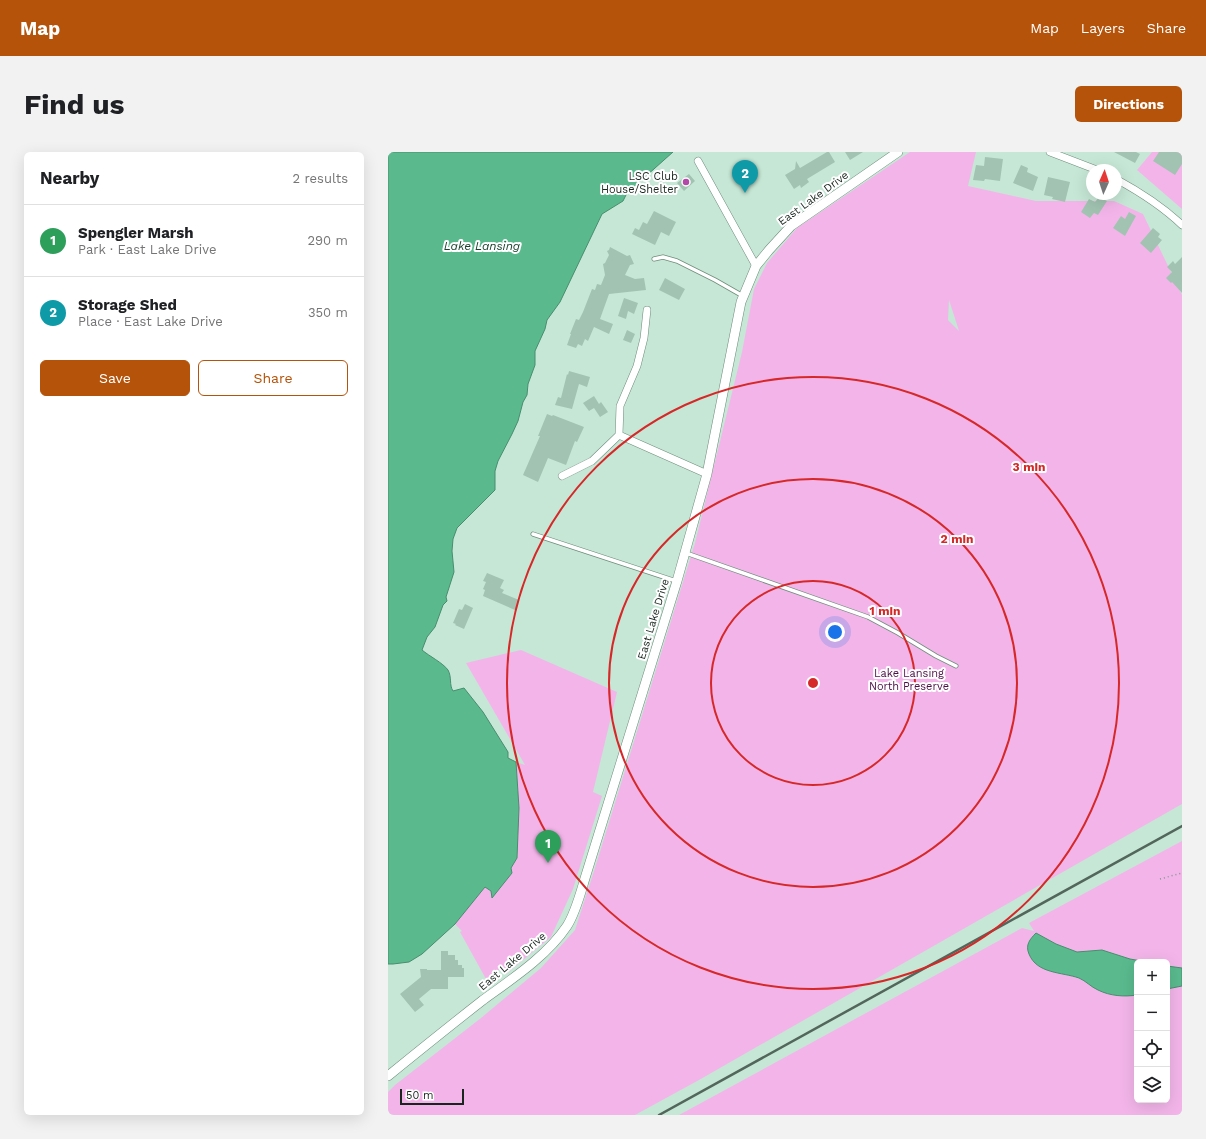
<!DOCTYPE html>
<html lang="en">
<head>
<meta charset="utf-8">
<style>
  :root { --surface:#fff; --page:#f2f2f2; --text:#202124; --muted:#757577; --line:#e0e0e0; --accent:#b45309 }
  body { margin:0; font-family:"Work Sans",sans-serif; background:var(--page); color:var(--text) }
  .controls { position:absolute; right:12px; bottom:12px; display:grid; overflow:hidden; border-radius:6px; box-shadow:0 4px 16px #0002 }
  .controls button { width:36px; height:36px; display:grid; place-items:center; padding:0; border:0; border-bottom:1px solid var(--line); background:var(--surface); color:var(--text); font:20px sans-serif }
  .compass { position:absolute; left:698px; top:12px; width:36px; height:36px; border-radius:50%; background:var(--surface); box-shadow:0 4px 16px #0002; rotate:3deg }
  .scale { position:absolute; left:12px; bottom:10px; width:64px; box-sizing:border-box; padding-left:4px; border:2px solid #19261f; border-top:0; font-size:11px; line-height:14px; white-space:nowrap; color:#19261f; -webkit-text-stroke:3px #fff; paint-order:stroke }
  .you { position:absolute; left:447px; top:480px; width:14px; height:14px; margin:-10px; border:3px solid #fff; border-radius:50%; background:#1a73e8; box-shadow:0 0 0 6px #1a73e833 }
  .badge { display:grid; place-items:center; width:26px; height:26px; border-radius:50%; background:var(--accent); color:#fff; font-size:13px; font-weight:700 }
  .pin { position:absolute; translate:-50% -33px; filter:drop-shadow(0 1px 2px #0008) }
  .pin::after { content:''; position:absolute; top:21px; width:14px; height:12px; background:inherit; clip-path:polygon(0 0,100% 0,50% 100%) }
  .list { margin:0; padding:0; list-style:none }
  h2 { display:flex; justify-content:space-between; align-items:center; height:52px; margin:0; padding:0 16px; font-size:17px }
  h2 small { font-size:13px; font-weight:400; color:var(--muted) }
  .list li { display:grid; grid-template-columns:26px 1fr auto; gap:12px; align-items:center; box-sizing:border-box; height:72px; padding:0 16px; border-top:1px solid var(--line) }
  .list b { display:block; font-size:15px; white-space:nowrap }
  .list p { margin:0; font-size:13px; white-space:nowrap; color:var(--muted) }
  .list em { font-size:13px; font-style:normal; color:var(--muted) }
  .actions { display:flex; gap:8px; padding:12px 16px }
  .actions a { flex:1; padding:9px 0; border:1px solid var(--accent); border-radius:6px; text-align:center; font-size:14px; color:var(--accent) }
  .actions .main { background:var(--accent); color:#fff }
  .icon { flex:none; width:22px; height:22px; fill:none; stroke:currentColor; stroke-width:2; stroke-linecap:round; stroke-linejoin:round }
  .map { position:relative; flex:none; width:794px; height:963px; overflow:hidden; border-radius:6px }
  header { display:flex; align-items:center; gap:24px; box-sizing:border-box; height:56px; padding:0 20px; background:var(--accent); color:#fff }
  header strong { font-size:19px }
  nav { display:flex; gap:22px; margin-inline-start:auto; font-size:14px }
  .intro { display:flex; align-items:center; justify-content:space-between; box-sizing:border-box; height:96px; padding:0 24px }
  h1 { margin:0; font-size:28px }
  .button { padding:10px 18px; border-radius:6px; background:var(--accent); color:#fff; font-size:14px; font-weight:700 }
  main { display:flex; gap:24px; padding:0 24px }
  aside { flex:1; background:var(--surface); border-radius:6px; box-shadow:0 4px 16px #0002 }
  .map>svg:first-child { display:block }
</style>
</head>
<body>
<header>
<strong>Map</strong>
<nav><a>Map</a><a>Layers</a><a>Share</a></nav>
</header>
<div class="intro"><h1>Find us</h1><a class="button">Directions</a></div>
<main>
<aside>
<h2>Nearby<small>2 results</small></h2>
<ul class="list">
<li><span class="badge" style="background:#2e9e5b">1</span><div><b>Spengler Marsh</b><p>Park · East Lake Drive</p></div><em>290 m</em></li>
<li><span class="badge" style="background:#0f9aa8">2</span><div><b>Storage Shed</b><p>Place · East Lake Drive</p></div><em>350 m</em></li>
</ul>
<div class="actions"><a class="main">Save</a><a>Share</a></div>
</aside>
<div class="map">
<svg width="794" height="963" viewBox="0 0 794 963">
  <rect width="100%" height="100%" fill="#c6e7d5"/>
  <!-- green -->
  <path fill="#f3b5e9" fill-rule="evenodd" d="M522,0H588L580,34L648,49H726L755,62L794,143V652L311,928L247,963H0V940L7,933L93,866L153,816L187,778L207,716L307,391L354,200L366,137L379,111L409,76ZM561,148L571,179L560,168Z
    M764,0H794V57L749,18Z
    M133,498L229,540L205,640L214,644L185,737L163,785L118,822L112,817L98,827L72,780L74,779L67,772L97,735L103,739L104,745L129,706L131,656L128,610L137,613L78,511Z
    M794,689V816L779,814V810H749V948H779V817L794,821V963H291L634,776L646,779L641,771Z"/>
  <!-- water -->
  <path fill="#5aba8e" stroke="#468e6d" d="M0,0H285L239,41L235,49L214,62L172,150L159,168L157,177L147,199V213L140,232L139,243L135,250L130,269L124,282L110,309L107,319V338L69,376L65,387L64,399L66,420L58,445L59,449L55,453L47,475L39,485L34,498C41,504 55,511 60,518C64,525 61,533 65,539L76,536L95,560L120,600V606L128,610L131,656L129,706L123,716L124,721L104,746L103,739L97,735L67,772L34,802L21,810L5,812H0Z
    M648,781L668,792L689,800L714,798L742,807L759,810H749V843C736,845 722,844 710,838C703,835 698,829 691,826C674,820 649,822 641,802C637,793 642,787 648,781Z
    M779,814L794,816V834L779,837Z"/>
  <!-- building -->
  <path fill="#a2c3b1" d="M439,0H441L447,10L419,27L421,30L413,36L412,33L406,37L397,23L407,17L408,9L412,16Z
    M457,0H475L462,8Z
    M726,0H748L752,2L747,11Z
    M771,0H794V12L787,23L765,9Z
    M597,5L615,7L612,29L597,27L596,29L585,28L588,13L596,14Z
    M633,13L640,16L639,20L650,25L645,39L625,31Z
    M301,22L307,29L296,39L289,31Z
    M660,25L682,30L677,50L664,47L665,45L656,43Z
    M711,45L719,49L710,63L706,61L702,66L693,60L701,47L707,50Z
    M266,59L288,70L281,84L273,80L267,93L244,82L247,76L251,78L255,70L259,72Z
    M741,60L748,64L737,84L725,76L733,64L737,67Z
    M765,76L772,82L770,85L774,88L763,101L752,91Z
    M222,95L239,104L242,103L246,112L242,113L237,123L247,127L256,126L258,138L221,142L212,167L225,172L221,182L206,175L200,189L197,187L194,194L190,192L188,196L179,193L183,182H182L188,167L191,168L195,160L204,137L207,138L209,132L213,133L217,123L215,112L217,111L221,103L219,99L221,98Z
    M794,105V141L784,130L783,131L778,126L784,120L779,115L785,109L787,112Z
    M277,126L297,137L291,148L271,138Z
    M236,146L250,151L246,162L240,159L238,167L230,164Z
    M239,178L247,182L243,191L235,188Z
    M181,219L202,225L199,235L191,232L184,257L167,253L170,245L173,246L179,222L180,223Z
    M206,244L211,252L213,250L220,260L212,265L206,256L201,259L195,251Z
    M159,262L164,264L165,263L196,275L189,290L187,289L178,313L160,306L150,330L135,323L152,284H150Z
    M99,421L116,428L112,436L116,438L114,441L131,448L127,458L95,444L97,438L95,437L98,430L95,429Z
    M77,452L85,456L76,477L67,473L68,472L65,471L71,457L74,458Z
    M53,799H60V803H67V808H70V813H74V816H76V825H60V837H43L31,847L36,853L27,860L12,842L33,825L32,817H39V818H53Z"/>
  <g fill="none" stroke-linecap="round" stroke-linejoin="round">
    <!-- service casing -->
    <g stroke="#6e8d7c" stroke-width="5">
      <path id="service" d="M266,107L275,105L289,109L327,128L355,144
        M145,382L288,429
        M298,401L480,465L510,481L548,504L568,514"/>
    </g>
    <!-- minor casing -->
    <g stroke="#6e8d7c" stroke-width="8">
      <path id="minor" d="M662,0L709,18
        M310,9L368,114
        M728,27C752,40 774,54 794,73
        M231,283L319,322
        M174,324L204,309L231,283L232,254L249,214L256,186L259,158"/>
    </g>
    <!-- tertiary casing -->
    <g stroke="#6e8d7c" stroke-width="10">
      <path id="tertiary" d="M0,924C32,898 63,873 95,848C124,827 159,804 179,774C188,760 193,739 198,723L289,429L319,322L353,150L368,114L381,98L403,74L510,0"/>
    </g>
    <!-- path -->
    <path stroke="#7f988a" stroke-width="1.5" stroke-dasharray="1 3" stroke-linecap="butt" d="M772,727L794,721"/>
    <!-- service -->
    <use href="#service" stroke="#fff" stroke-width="3.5"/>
    <!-- minor -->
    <use href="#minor" stroke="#fff" stroke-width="7"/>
    <!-- tertiary -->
    <use href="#tertiary" stroke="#fff" stroke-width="9"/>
    <!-- rail -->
    <path stroke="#52665b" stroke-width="2.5" d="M271,963L794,674"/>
  </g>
  <!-- distance rings -->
  <g fill="none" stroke="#d62828" stroke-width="2">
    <circle cx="425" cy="531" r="102"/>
    <circle cx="425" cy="531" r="204"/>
    <circle cx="425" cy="531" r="306"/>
  </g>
  <!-- markers -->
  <circle fill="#b448a8" stroke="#fff" stroke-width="1.5" cx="298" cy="30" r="4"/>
  <g text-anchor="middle" stroke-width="4" stroke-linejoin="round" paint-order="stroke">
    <!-- poi labels -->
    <g font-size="11" fill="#19261f" stroke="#fff" text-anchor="end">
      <text x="290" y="28">LSC Club<tspan x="290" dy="13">House/Shelter</tspan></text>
    </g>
    <!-- street labels -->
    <g font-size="11" fill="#19261f" stroke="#fff">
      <text transform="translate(425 46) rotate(-36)" y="4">East Lake Drive</text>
      <text transform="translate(265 467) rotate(-73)" y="4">East Lake Drive</text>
      <text transform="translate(124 809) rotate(-40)" y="4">East Lake Drive</text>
    </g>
    <!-- park labels -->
    <g font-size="11" fill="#4d0f47" stroke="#fff">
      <text x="521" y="525">Lake Lansing<tspan x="521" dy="13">North Preserve</tspan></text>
    </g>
    <!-- water labels -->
    <g font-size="12" font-style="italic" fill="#194330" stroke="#fff">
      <text x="94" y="98">Lake Lansing</text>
    </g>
  </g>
  <circle cx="425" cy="531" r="6" fill="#d62828" stroke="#fff" stroke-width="2"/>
  <g font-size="12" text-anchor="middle" font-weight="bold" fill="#d62828" stroke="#fff" stroke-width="4" stroke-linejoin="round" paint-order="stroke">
    <text x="641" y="319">3 min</text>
    <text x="569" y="391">2 min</text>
    <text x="497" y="463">1 min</text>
  </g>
</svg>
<div class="controls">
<button>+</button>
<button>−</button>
<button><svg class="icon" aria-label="locate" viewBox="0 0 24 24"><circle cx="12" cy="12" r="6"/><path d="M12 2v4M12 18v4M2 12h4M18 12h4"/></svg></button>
<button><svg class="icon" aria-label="layers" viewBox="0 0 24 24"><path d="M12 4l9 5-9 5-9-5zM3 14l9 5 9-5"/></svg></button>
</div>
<svg class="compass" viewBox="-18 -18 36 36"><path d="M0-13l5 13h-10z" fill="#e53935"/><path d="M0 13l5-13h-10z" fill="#757577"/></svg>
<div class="scale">50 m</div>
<div class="you"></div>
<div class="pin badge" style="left:160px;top:711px;background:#2e9e5b">1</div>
<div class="pin badge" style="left:357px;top:41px;background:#0f9aa8">2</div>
</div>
</main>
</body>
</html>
